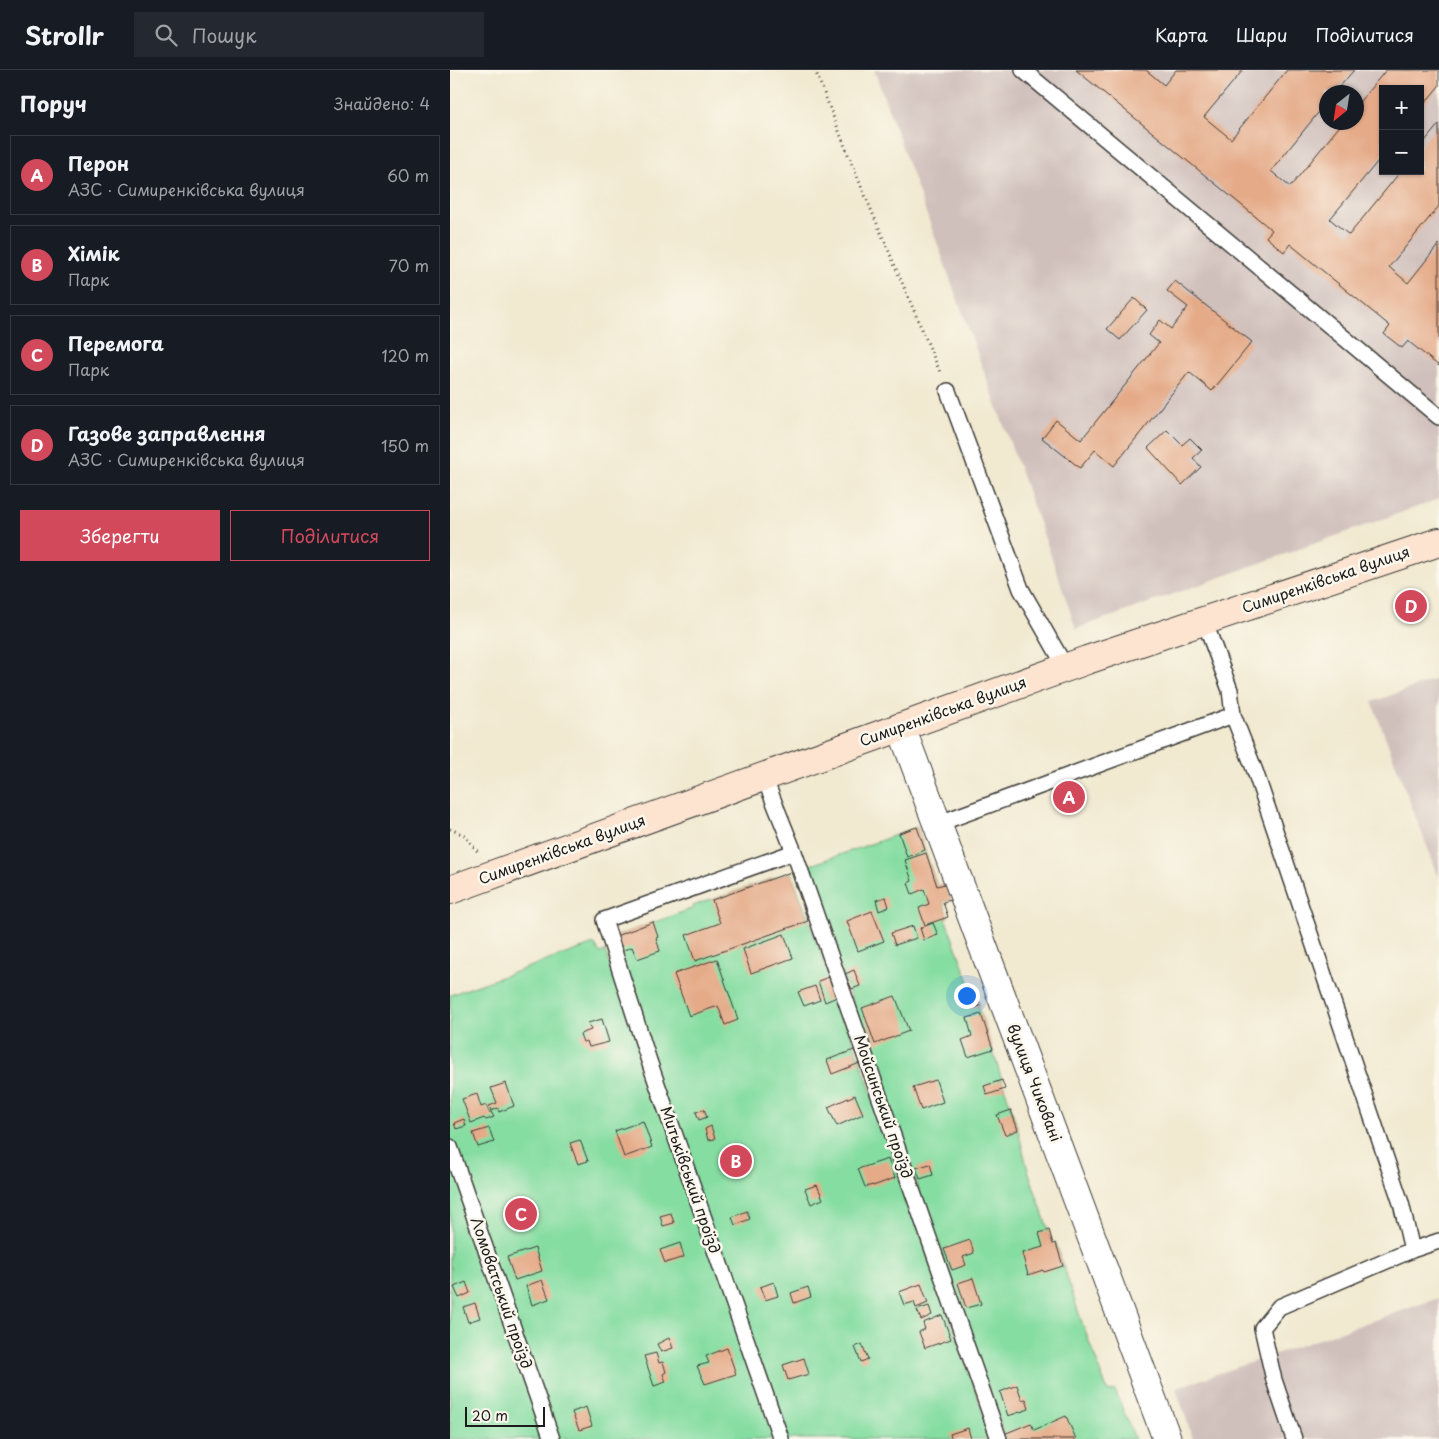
<!DOCTYPE html>
<html lang="uk">
<head>
<meta charset="utf-8">
<style>
  :root { --surface:#171b24; --page:#242831; --text:#f1f3f6; --muted:#9ea1a6; --line:#363941; --accent:#d1495b }
  body { margin:0; font-family:"Playpen Sans",sans-serif; background:var(--page); color:var(--text) }
  .controls { position:absolute; right:15px; top:15px; display:grid; overflow:hidden; border-radius:0px; box-shadow:0 1px 4px #0004 }
  .controls button { width:45px; height:45px; display:grid; place-items:center; padding:0; border:0; border-bottom:1px solid var(--line); background:var(--surface); color:var(--text); font:25px sans-serif }
  .compass { position:absolute; left:869px; top:15px; width:45px; height:45px; border-radius:50%; background:var(--surface); box-shadow:0 1px 4px #0004; rotate:210deg }
  .scale { position:absolute; left:15px; bottom:12px; width:80px; box-sizing:border-box; padding-left:5px; border:2px solid #1c1c1c; border-top:0; font-size:14px; line-height:18px; white-space:nowrap; color:#1c1c1c; -webkit-text-stroke:4px #fbf7ec; paint-order:stroke }
  .you { position:absolute; left:516px; top:925px; width:18px; height:18px; margin:-12px; border:4px solid #fff; border-radius:50%; background:#1a73e8; box-shadow:0 0 0 8px #1a73e833 }
  .badge { display:grid; place-items:center; width:32px; height:32px; border-radius:50%; background:var(--accent); color:#fff; font-size:16px; font-weight:700 }
  .pin { position:absolute; translate:-50% -50%; border:2px solid #fff; box-shadow:0 1px 5px #0006 }
  .list { margin:0; padding:0; list-style:none }
  h2 { display:flex; justify-content:space-between; align-items:center; height:65px; margin:0; padding:0 20px; font-size:21px }
  h2 small { font-size:16px; font-weight:400; color:var(--muted) }
  .list li { display:grid; grid-template-columns:32px 1fr auto; gap:15px; align-items:center; box-sizing:border-box; height:80px; margin:0 10px 10px; padding:0 10px; border:1px solid var(--line); border-radius:0px }
  .list b { display:block; font-size:19px; white-space:nowrap }
  .list p { margin:0; font-size:16px; white-space:nowrap; color:var(--muted) }
  .list em { font-size:16px; font-style:normal; color:var(--muted) }
  .actions { display:flex; gap:10px; padding:15px 20px }
  .actions a { flex:1; padding:11px 0; border:1px solid var(--accent); border-radius:0px; text-align:center; font-size:18px; color:var(--accent) }
  .actions .main { background:var(--accent); color:#fff }
  .icon { flex:none; width:28px; height:28px; fill:none; stroke:currentColor; stroke-width:2; stroke-linecap:round; stroke-linejoin:round }
  .map { position:relative; flex:none; width:989px; height:1369px; overflow:hidden }
  header { display:flex; align-items:center; gap:30px; box-sizing:border-box; height:70px; padding:0 25px; background:var(--surface); border-bottom:1px solid var(--line) }
  header strong { font-size:24px }
  nav { display:flex; gap:28px; margin-inline-start:auto; font-size:18px }
  .search { width:350px; height:45px; background:var(--page); display:flex; align-items:center; gap:12px; box-sizing:border-box; padding:0 18px; border-radius:0px; color:var(--muted); font-size:19px }
  main { display:flex }
  aside { flex:1; background:var(--surface) }
  .map>svg:first-child { display:block }
</style>
</head>
<body>
<header>
<strong>Strollr</strong>
<div class="search"><svg class="icon" aria-label="search" viewBox="0 0 24 24"><circle cx="10" cy="10" r="6"/><path d="M15 15l6 6"/></svg>Пошук</div>
<nav><a>Карта</a><a>Шари</a><a>Поділитися</a></nav>
</header>
<main>
<aside>
<h2>Поруч<small>Знайдено: 4</small></h2>
<ul class="list">
<li><span class="badge">A</span><div><b>Перон</b><p>АЗС · Симиренківська вулиця</p></div><em>60 m</em></li>
<li><span class="badge">B</span><div><b>Хімік</b><p>Парк</p></div><em>70 m</em></li>
<li><span class="badge">C</span><div><b>Перемога</b><p>Парк</p></div><em>120 m</em></li>
<li><span class="badge">D</span><div><b>Газове заправлення</b><p>АЗС · Симиренківська вулиця</p></div><em>150 m</em></li>
</ul>
<div class="actions"><a class="main">Зберегти</a><a>Поділитися</a></div>
</aside>
<div class="map">
<svg width="989" height="1369" viewBox="0 0 989 1369">
  <rect width="100%" height="100%" fill="#fbf7ec"/>
  <filter id="ink" filterUnits="userSpaceOnUse"><feTurbulence type="fractalNoise" baseFrequency=".02" numOctaves="2"/><feDisplacementMap in="SourceGraphic" scale="10" xChannelSelector="R" yChannelSelector="G"/><feConvolveMatrix kernelMatrix="1 2 1 2 8 2 1 2 1" color-interpolation-filters="sRGB"/></filter>
  <filter id="wash" filterUnits="userSpaceOnUse"><feTurbulence type="fractalNoise" baseFrequency=".0096" numOctaves="4" result="noise"/><feDisplacementMap in="SourceGraphic" scale="20" xChannelSelector="R" yChannelSelector="G"/><feGaussianBlur stdDeviation="1.12" result="paint"/><feColorMatrix in="noise" values="0 0 0 0 0 0 0 0 0 0 0 0 0 0 0 0 0 1.4 0 .05"/><feComposite in="paint" operator="in"/></filter>
  <g filter="url(#wash)">
    <rect width="100%" height="100%" fill="#f1e9d0"/>
    <!-- industrial -->
    <path fill="#d0c0bc" fill-rule="evenodd" d="M424,0H989V429L626,559L602,488ZM933,19H970V101H933ZM876,22H906V52H876Z
      M989,608V808L922,632Z
      M989,1228V1369H743L726,1318Z"/>
    <!-- green -->
    <path fill="#85dda1" stroke="#507c5e" d="M467,757L487,816L495,814L501,830L493,832L498,847L495,848L524,925H526L530,936L528,937L531,944L568,1060L577,1097L603,1174L606,1173L630,1247L658,1322L665,1320L685,1369H556L355,797L449,764V763Z
      M341,802L414,1001L542,1369H0V925L144,874L150,883L155,881L168,919L166,866L244,838L243,836L261,829L262,830Z"/>
    <g id="blocks">
      <!-- building -->
      <path fill="#e5ab89" d="M626,0H696L714,15L726,0H793L754,47L781,69L837,0H904L885,22H876V33L821,101L840,117L893,52H906V36L936,0H989V16L970,39V19H933V85L880,149L899,165L951,101H970V77L989,54V136L939,197L958,213L989,174V296L958,271L952,278L934,264L940,256L840,174L834,182L816,167L822,160Z
        M725,211L802,272L762,321L739,302L664,396L645,380L630,398L592,368L606,350L631,370L709,273L699,265L710,250L721,259L738,237L717,221Z
        M684,228L697,240L670,270L657,259Z
        M717,360L732,375L740,368L752,380L743,388L751,397L732,415L698,378Z
        M467,757L475,780L457,787L449,763Z
        M476,783L487,816L495,814L501,830L493,832L498,847L475,855L469,838L479,834L474,819L462,824L458,813L462,811L455,790Z
        M341,802L358,851L245,891L236,865L270,853L262,830Z
        M436,827L439,837L429,841L426,830Z
        M422,841L434,871L408,881L397,851Z
        M203,852L208,867L206,868L210,881L187,889L182,877L171,881L166,866Z
        M483,853L488,865L474,870L470,858Z
        M463,856L467,868L445,875L441,863Z
        M334,864L343,888L301,903L293,879Z
        M267,889L288,950L275,955L268,936L239,946L224,904Z
        M404,900L410,916L402,919L395,904Z
        M379,907L387,927L375,932L368,911Z
        M365,916L370,930L354,936L348,922Z
        M526,925L530,936L521,939L517,927Z
        M445,926L459,961L425,974L412,938Z
        M531,944L543,979L518,987L512,970L522,966L517,948Z
        M152,949L159,972L139,977L137,971L133,972L130,964L141,960L138,953Z
        M404,980L410,993L382,1004L377,990Z
        M486,1010L493,1032L471,1040L463,1017Z
        M552,1010L555,1019L537,1025L534,1016Z
        M56,1013L64,1036L49,1042L48,1038L41,1041L39,1036L47,1033L41,1018Z
        M27,1024L31,1037L36,1035L39,1042H41L44,1047L36,1050L34,1048L21,1053L12,1029Z
        M405,1025L413,1044L387,1056L378,1037Z
        M254,1039L257,1047L249,1050L246,1042Z
        M561,1040L568,1060L555,1065L547,1045Z
        M14,1049L16,1056L6,1059L4,1053Z
        M193,1051L202,1077L174,1087L165,1061Z
        M261,1056L265,1069L258,1070L255,1059Z
        M39,1058L44,1072L28,1077L23,1063Z
        M130,1070L138,1091L128,1094L120,1073Z
        M438,1089L445,1108L423,1116V1115L415,1117L408,1099Z
        M480,1094L483,1105L470,1109L466,1098Z
        M367,1115L373,1129L361,1134L355,1119Z
        M297,1141L300,1149L285,1155L282,1147Z
        M221,1143L224,1153L213,1156L210,1146Z
        M599,1160L603,1174L606,1173L613,1196L594,1202L593,1200L578,1205L572,1183L593,1177L589,1163Z
        M520,1170L524,1183L513,1187L516,1195L502,1200L494,1179Z
        M230,1173L234,1187L215,1193L210,1180Z
        M85,1178L92,1201L65,1210L57,1187Z
        M523,1208L531,1234L516,1238L508,1213Z
        M92,1210L99,1229L82,1235L76,1216Z
        M16,1212L20,1223L9,1228L4,1217Z
        M324,1212L328,1226L315,1230L310,1217Z
        M471,1214L478,1233L466,1238L464,1232L454,1235L449,1222Z
        M358,1217L361,1227L344,1233L341,1223Z
        M25,1233L30,1248L18,1252L13,1237Z
        M479,1236L482,1245L471,1250L467,1240Z
        M492,1245L501,1269L475,1278L469,1262L475,1259L473,1253Z
        M219,1268L223,1278L211,1282L207,1274Z
        M412,1274L418,1289L411,1292L405,1277Z
        M277,1278L286,1304L255,1314L247,1296L259,1293L256,1286Z
        M206,1283L209,1293L213,1292L216,1302L213,1304L216,1312L204,1316L194,1286Z
        M354,1288L359,1304L338,1310L333,1295Z
        M567,1315L572,1330L576,1329L579,1339L558,1346L550,1322Z
        M136,1337L142,1356L129,1360L122,1342Z
        M616,1346L626,1369H556L554,1364L581,1353L584,1360Z
        M518,1358L521,1369H502L500,1364Z"/>
    </g>
  </g>
  <g filter="url(#ink)">
    <use href="#blocks" fill-opacity="0" stroke="#3c3b37" stroke-width="1"/>
    <g fill="none" stroke-linecap="round" stroke-linejoin="round">
      <!-- service casing -->
      <g stroke="#3c3b37" stroke-width="18">
        <path id="service" d="M573,0L989,347
          M498,321L571,519L616,598
          M783,645L805,701L951,1133L962,1180L829,1237L812,1258L824,1310L844,1369
          M314,707L344,782L549,1369
          M487,754L783,645L780,620L754,550
          M0,1077L102,1369
          M962,1180L989,1171
          M331,1369L199,991L154,850L344,782"/>
      </g>
      <!-- minor casing -->
      <g stroke="#3c3b37" stroke-width="30">
        <path id="minor" d="M451,657L717,1369"/>
      </g>
      <!-- secondary casing -->
      <g stroke="#3c3b37" stroke-width="30">
        <path id="secondary" d="M0,820L637,590L989,472"/>
      </g>
      <!-- path -->
      <path stroke="#3c3b37" stroke-width="3" stroke-dasharray="1 4" stroke-linecap="butt" d="M365,0L403,97L490,302
        M0,759L14,765L28,782"/>
      <!-- service -->
      <use href="#service" stroke="#fff" stroke-width="15"/>
      <!-- minor -->
      <use href="#minor" stroke="#fff" stroke-width="28"/>
      <!-- secondary -->
      <use href="#secondary" stroke="#fde4d1" stroke-width="28"/>
    </g>
  </g>
  <g text-anchor="middle" stroke-width="5" stroke-linejoin="round" paint-order="stroke">
    <!-- street labels -->
    <g font-size="15" fill="#1c1c1c" stroke="#fbf7ec">
      <text transform="translate(876 510) rotate(-19)" y="5">Симиренківська вулиця</text>
      <text transform="translate(493 642) rotate(-20)" y="5">Симиренківська вулиця</text>
      <text transform="translate(112 780) rotate(-20)" y="5">Симиренківська вулиця</text>
      <text transform="translate(584 1013) rotate(69)" y="5">вулиця Чиковані</text>
      <text transform="translate(433 1037) rotate(71)" y="5">Мойсинський проїзд</text>
      <text transform="translate(240 1110) rotate(71)" y="5">Митьківський проїзд</text>
      <text transform="translate(51 1223) rotate(71)" y="5">Ломоватський проїзд</text>
    </g>
  </g>
</svg>
<div class="controls">
<button>+</button>
<button>−</button>
</div>
<svg class="compass" viewBox="-18 -18 36 36"><path d="M0-13l5 13h-10z" fill="#e53935"/><path d="M0 13l5-13h-10z" fill="#9ea1a6"/></svg>
<div class="scale">20 m</div>
<div class="you"></div>
<div class="pin badge" style="left:619px;top:727px">A</div>
<div class="pin badge" style="left:286px;top:1091px">B</div>
<div class="pin badge" style="left:71px;top:1144px">C</div>
<div class="pin badge" style="left:961px;top:536px">D</div>
</div>
</main>
</body>
</html>
